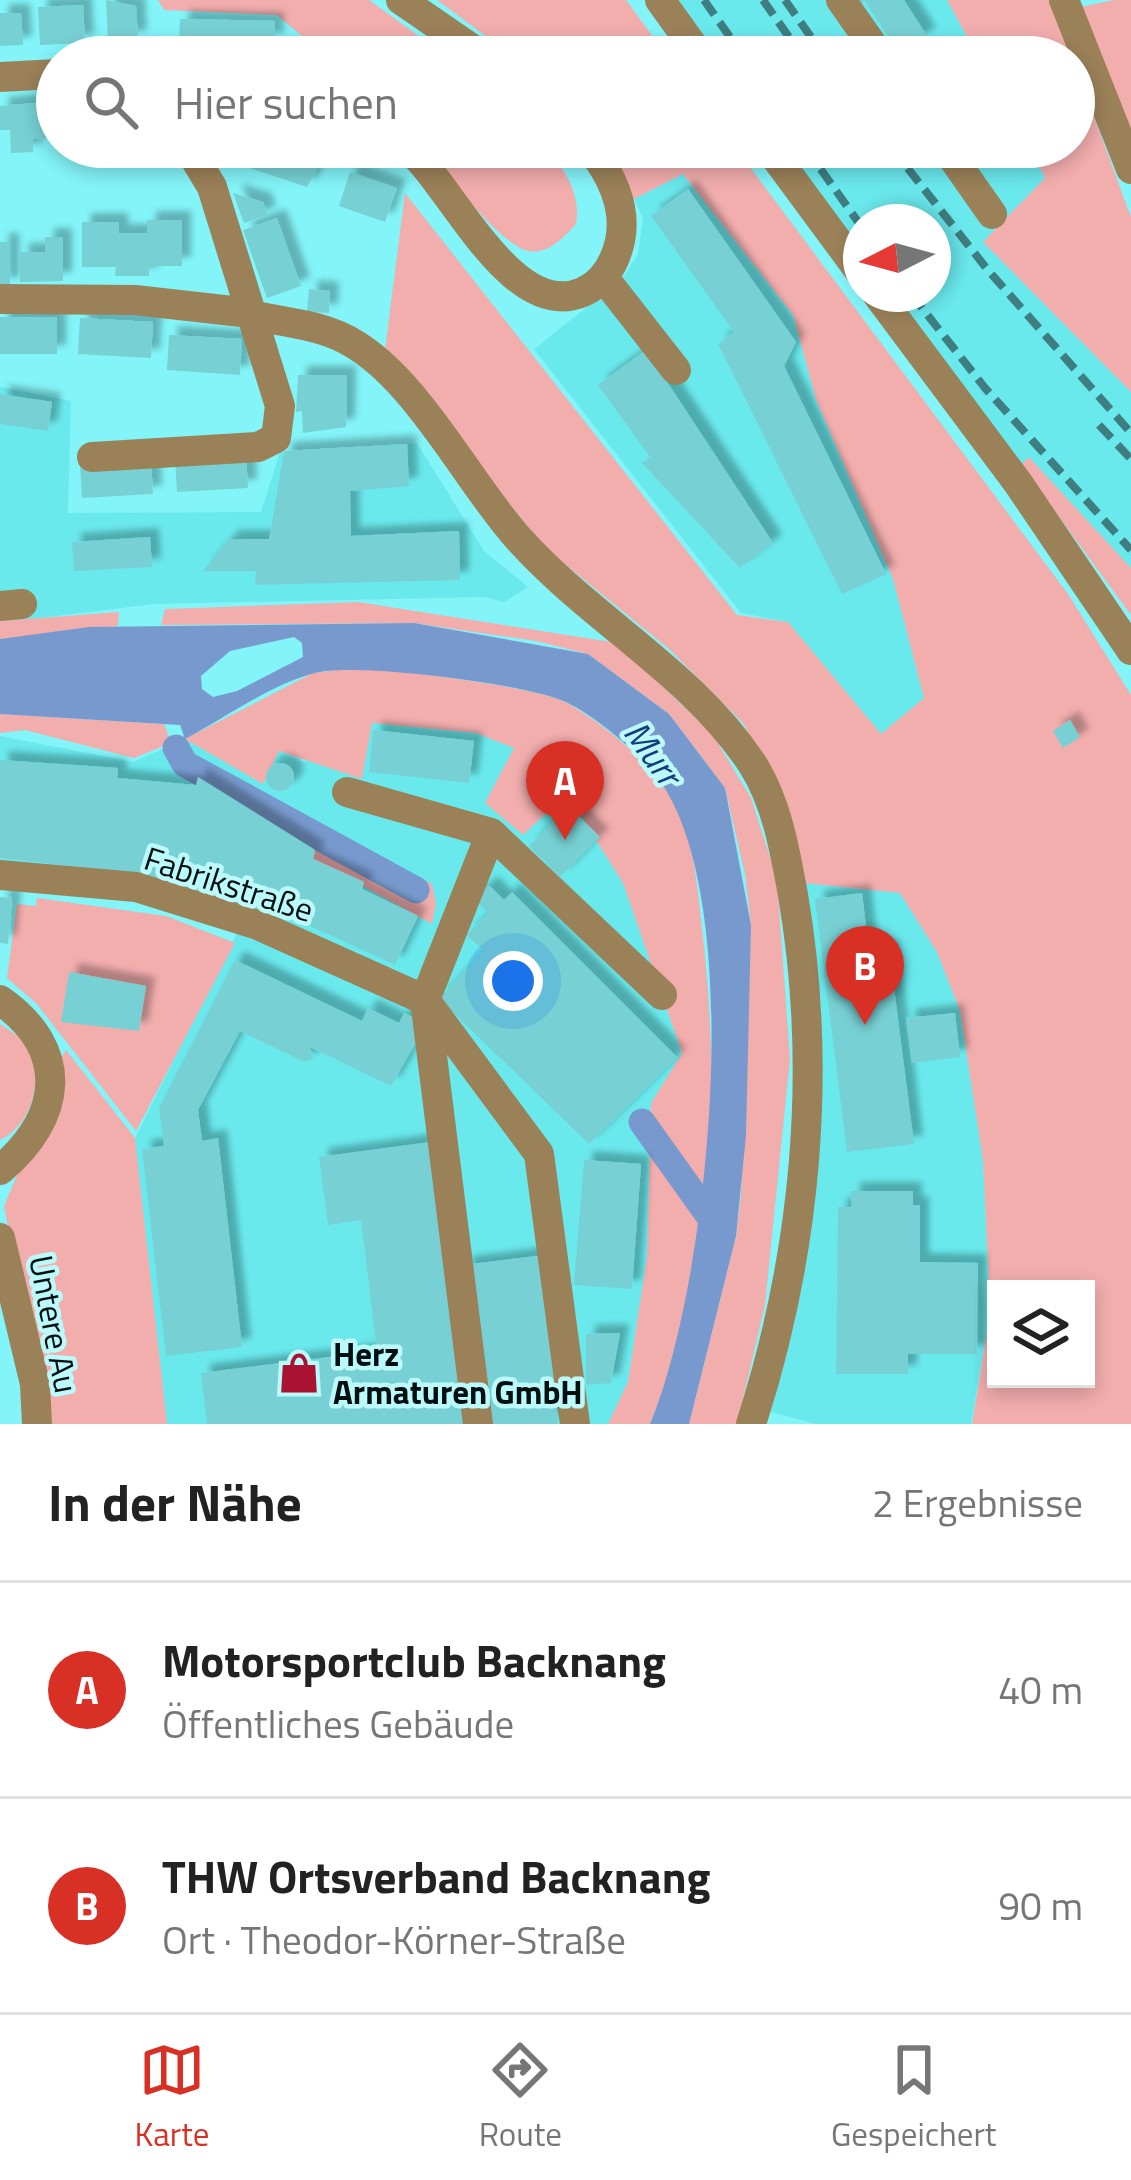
<!DOCTYPE html>
<html lang="de">
<head>
<meta charset="utf-8">
<style>
  :root { --surface:#fff; --page:#f2f2f2; --text:#222; --muted:#767676; --line:#e0e0e0; --accent:#d93025 }
  body { margin:0; font-family:"Titillium Web",sans-serif; background:var(--page); color:var(--text) }
  .controls { position:absolute; right:36px; bottom:36px; display:grid; overflow:hidden; border-radius:0px; box-shadow:0 6px 18px #0003 }
  .controls button { width:108px; height:108px; display:grid; place-items:center; padding:0; border:0; border-bottom:3px solid var(--line); background:var(--surface); color:var(--text); font:60px sans-serif }
  .compass { position:absolute; left:843px; top:204px; width:108px; height:108px; border-radius:50%; background:var(--surface); box-shadow:0 6px 18px #0003; rotate:264deg }
  .you { position:absolute; left:513px; top:981px; width:42px; height:42px; margin:-30px; border:9px solid #fff; border-radius:50%; background:#1a73e8; box-shadow:0 0 0 18px #1a73e833 }
  .badge { display:grid; place-items:center; width:78px; height:78px; border-radius:50%; background:var(--accent); color:#fff; font-size:39px; font-weight:700 }
  .pin { position:absolute; translate:-50% -99px; filter:drop-shadow(0 3px 6px #0008) }
  .pin::after { content:''; position:absolute; top:63px; width:42px; height:36px; background:inherit; clip-path:polygon(0 0,100% 0,50% 100%) }
  .list { margin:0; padding:0; list-style:none }
  h2 { display:flex; justify-content:space-between; align-items:center; height:156px; margin:0; padding:0 48px; font-size:51px }
  h2 small { font-size:39px; font-weight:400; color:var(--muted) }
  .list li { display:grid; grid-template-columns:78px 1fr auto; gap:36px; align-items:center; box-sizing:border-box; height:216px; padding:0 48px; border-top:3px solid var(--line) }
  .list b { display:block; font-size:45px; white-space:nowrap }
  .list p { margin:0; font-size:39px; white-space:nowrap; color:var(--muted) }
  .list em { font-size:39px; font-style:normal; color:var(--muted) }
  .icon { flex:none; width:66px; height:66px; fill:none; stroke:currentColor; stroke-width:2; stroke-linecap:round; stroke-linejoin:round }
  .map { position:relative; flex:none; width:1131px; height:1424px; overflow:hidden }
  .search { position:absolute; background:var(--surface); box-shadow:0 6px 18px #0003; left:36px; right:36px; top:36px; height:132px; display:flex; align-items:center; gap:30px; box-sizing:border-box; padding:0 42px; border-radius:66px; color:var(--muted); font-size:45px }
  .sheet { height:588px; background:var(--surface) }
  nav { display:flex; justify-content:space-around; align-items:center; box-sizing:border-box; height:168px; border-top:3px solid var(--line); background:var(--surface); font-size:33px; color:var(--muted) }
  nav a { display:grid; justify-items:center; gap:6px }
  nav .on { color:var(--accent) }
  .map>svg:first-child { display:block }
</style>
</head>
<body>
<div class="map">
<svg width="1131" height="1424" viewBox="0 0 1131 1424">
  <defs>
    <filter id="shadow"><feDropShadow dx="9" dy="-9" stdDeviation="3" flood-color="#0004"/></filter>
  </defs>
  <rect width="100%" height="100%" fill="#83f4f8"/>
  <!-- built -->
  <path fill="#6ae9ed" d="M675,0H947L978,57H717Z
    M783,147H1029L1046,178L983,242L1131,392V568L1029,458L1021,465L893,294H933V222H861V251Z
    M683,174L793,315L816,400L893,579L924,699L882,735L788,622L741,613L534,349L622,279L638,254L643,218L634,199Z
    M0,387L71,401L68,513L261,512L280,452L417,443L484,551L528,587L504,602L484,597L154,604L0,623Z
    M372,723L476,733L515,748L524,834L566,794L623,883L682,1054L651,1103L647,1256L628,1382L608,1424H167L135,1138L246,915L0,868V736L133,762L185,739L262,783L279,751L304,762Z
    M804,883L900,893L937,952L960,1011L983,1160L990,1311L971,1424H816L768,1411L794,1325L819,1160L821,1001Z"/>
  <!-- green -->
  <path fill="#f2adad" fill-rule="evenodd" d="M158,0H369L448,57H327L277,15L164,10Z
    M437,0H626L668,57H514Z
    M947,0H1051L1072,57H978Z
    M1114,0H1131V136L1080,7Z
    M1074,63L1131,217V392L983,242L1045,178L1029,147H1074Z
    M425,147H547C565,171 581,193 576,224C564,237 548,255 528,251C497,243 447,172 425,147Z
    M607,147H735L1068,594L1131,695V1424H972L990,1311L983,1160L960,1011L937,952L900,893L804,883L780,789L743,723L669,649L545,548L385,350L405,193L737,615L788,622L881,734L924,698L893,579L816,400L793,315L683,174L634,199ZM996,1289H1086V1379H996Z
    M1029,457L1131,568V615L1021,465Z
    M358,602L618,643L713,735L751,798L777,879L790,1059L765,1305L737,1424H689L736,1236L741,1195L751,925L745,874L725,788L669,714L588,654L536,641L414,623L161,625L165,609Z
    M119,612L118,626L0,639V621Z
    M362,667C402,672 539,686 569,704C613,730 662,772 682,820C695,854 698,893 702,928C721,1090 715,1273 650,1424H608L628,1382L647,1256L651,1103L682,1053L623,883L567,794L523,835L485,803L514,748L476,733L372,723L362,779L279,751L263,784L185,739L313,673Z
    M0,714L164,724L171,743L134,758L25,730L0,733Z
    M191,759L432,884L436,904L432,924L313,859L314,850L186,771Z
    M37,898L166,916L235,943L136,1131L36,1003L7,978L17,904L36,906Z
    M0,1024C7,1029 18,1035 23,1041C48,1071 33,1125 0,1140Z
    M66,1050L135,1138L167,1424H46L4,1206L23,1161L57,1121L64,1082L59,1062Z"/>
  <!-- water -->
  <path fill="#7799cd" fill-rule="evenodd" d="M414,623L588,654L669,714L725,788L751,925L746,1135L736,1236L689,1424H650C708,1287 750,899 657,777C637,751 595,716 566,702C528,684 355,662 315,673C271,684 225,718 185,739L180,725L0,714V639L89,627ZM294,637L302,643L303,657L237,691L213,697L202,689L201,676L230,651Z"/>
  <g fill="none" stroke-linecap="round" stroke-linejoin="round">
    <!-- canal -->
    <path stroke="#7799cd" stroke-width="27" d="M176,748L185,764L416,890
      M642,1122L722,1234"/>
  </g>
  <!-- building -->
  <path fill="#77d1d4" filter="url(#shadow)" d="M106,0L136,6L138,39L108,41Z
    M850,0H904L927,36L899,53L865,1L854,7Z
    M83,5L85,43L40,45L38,7Z
    M0,13H21L23,45L0,46Z
    M180,19L275,21V42L179,40Z
    M57,101V138L33,139V152L11,153L10,130H0V106Z
    M137,147H162V155L137,156Z
    M232,147H320L317,158L322,160L307,187L228,161Z
    M350,172L397,188L385,222L339,206Z
    M688,189L796,342L784,366L886,574L842,594L718,344L734,332L651,216Z
    M233,193L263,202L267,215L244,223Z
    M277,218L301,286L267,298L243,230Z
    M147,220H182V266H149V276H115L116,267H82V222H119V233H147Z
    M45,237H63V281L20,282V252H45Z
    M0,242H10V286H0Z
    M309,289L330,291L329,313L307,312Z
    M0,317H57V354H0Z
    M80,318L153,322L151,358L78,354Z
    M169,335L242,339L240,375L167,370Z
    M646,350L773,543L740,568L642,463L650,457L598,385Z
    M298,375H347L346,427L303,433L302,411L296,412Z
    M0,394L52,402L48,431L0,424Z
    M407,444L409,486L350,491L351,536L459,531L460,580L255,585L256,571H203L230,539H269L284,451Z
    M246,454L248,488L177,492L175,458Z
    M151,460L153,494L82,498L80,464Z
    M150,537L152,567L74,571L72,542Z
    M1070,720L1080,737L1063,748L1053,731Z
    M373,730L474,741L469,783L369,772Z
    M0,760L118,768L117,778L196,785L198,777L315,850L313,859L364,882L362,889L418,916L395,965L288,916L143,874L0,858Z
    M266 777a14 14 0 1 1 28 0a14 14 0 1 1-28 0Z
    M568,806L600,837L560,877L529,846Z
    M489,885L504,900L512,892L677,1057L589,1144L439,999L484,951L467,935L488,913L474,899Z
    M862,893L869,952L889,949L914,1144L847,1152L815,899Z
    M0,897L12,898L8,944L0,943Z
    M235,960L362,1021L368,1008L399,1023L404,1013L423,1021L422,1032L391,1086L310,1047L313,1059L304,1062L240,1031L198,1110L202,1141L218,1138L242,1347L166,1356L142,1149L164,1146L159,1108Z
    M69,972L146,986L139,1031L61,1022Z
    M955,1013L960,1057L912,1063L906,1018Z
    M438,1141L471,1424H207L201,1373L377,1351L361,1220L328,1225L319,1157Z
    M584,1160L641,1164L632,1289L574,1285Z
    M851,1191H913V1205H920V1262L978,1263L977,1354H908V1374H836L838,1207H851Z
    M545,1255L558,1424H490L463,1265Z
    M620,1333L611,1383L586,1385V1334Z"/>
  <g fill="none" stroke-linecap="round" stroke-linejoin="round">
    <!-- minor -->
    <path stroke="#9b8158" stroke-width="30" d="M401,0L484,57
      M660,0L701,57
      M841,0L881,57
      M1064,0L1131,169
      M0,77L57,74
      M407,147C452,185 512,323 583,292C605,282 615,263 620,241C627,207 611,173 589,147
      M768,147L861,273
      M945,147L992,214
      M604,278L676,370
      M877,294L1018,483L1131,650
      M0,299L135,300L250,313
      M250,315C279,321 312,324 339,336C412,368 465,479 518,538C590,619 693,673 753,765C777,803 785,851 793,895C823,1071 806,1254 751,1424
      M92,457L258,447L276,438L280,406L212,187L188,147
      M0,606L22,604
      M347,792L491,833L662,995
      M0,875L136,887L258,925L425,1000L539,1154L575,1424
      M0,1000C71,1050 63,1117 0,1170
      M0,1238L35,1384L37,1424
      M478,1424L425,1000L491,833"/>
    <!-- rail -->
    <path stroke="#3f7e80" stroke-width="8" stroke-dasharray="18 9" stroke-linecap="butt" d="M704,0L744,57
      M763,0L803,57
      M785,0L825,57
      M805,147L861,226
      M891,147L987,269L1131,433
      M911,294L985,388L1131,550
      M1099,425L1131,459"/>
  </g>
  <!-- icons -->
  <defs>
    <g id="shop-bare" transform="scale(3.24)"><path d="M-5-2.5h2.3a2.7 3.5 0 0 1 5.4 0H5L5.5 6h-11ZM-1.5-2.5h3a1.5 2.3 0 0 0-3 0Z" fill="#a91231" stroke="#bbf9fb" stroke-width="2.5" paint-order="stroke"/></g>
  </defs>
  <g fill-rule="evenodd">
    <use href="#shop-bare" x="299" y="1373"/>
  </g>
  <g text-anchor="middle" stroke-width="9" stroke-linejoin="round" paint-order="stroke">
    <!-- street labels -->
    <g font-size="33" fill="#000f10" stroke="#bbf9fb">
      <text transform="translate(229 884) rotate(18)" y="12">Fabrikstraße</text>
      <text transform="translate(54 1324) rotate(79)" y="12">Untere Au</text>
    </g>
    <!-- poi labels -->
    <g font-size="33" font-weight="bold" fill="#000f10" stroke="#bbf9fb" text-anchor="start">
      <text x="333" y="1366">Herz<tspan x="333" dy="38">Armaturen GmbH</tspan></text>
    </g>
    <!-- water labels -->
    <g font-size="36" font-style="italic" fill="#123c7a" stroke="#bbf9fb">
      <text transform="translate(653 753) rotate(54)" y="13">Murr</text>
    </g>
  </g>
</svg>
<div class="controls">
<button><svg class="icon" aria-label="layers" viewBox="0 0 24 24"><path d="M12 4l9 5-9 5-9-5zM3 14l9 5 9-5"/></svg></button>
</div>
<svg class="compass" viewBox="-18 -18 36 36"><path d="M0-13l5 13h-10z" fill="#e53935"/><path d="M0 13l5-13h-10z" fill="#767676"/></svg>
<div class="you"></div>
<div class="pin badge" style="left:565px;top:840px">A</div>
<div class="pin badge" style="left:865px;top:1025px">B</div>
<div class="search"><svg class="icon" aria-label="search" viewBox="0 0 24 24"><circle cx="10" cy="10" r="6"/><path d="M15 15l6 6"/></svg>Hier suchen</div>
</div>
<section class="sheet">
<h2>In der Nähe<small>2 Ergebnisse</small></h2>
<ul class="list">
<li><span class="badge">A</span><div><b>Motorsportclub Backnang</b><p>Öffentliches Gebäude</p></div><em>40 m</em></li>
<li><span class="badge">B</span><div><b>THW Ortsverband Backnang</b><p>Ort · Theodor-Körner-Straße</p></div><em>90 m</em></li>
</ul>
</section>
<nav>
<a class="on"><svg class="icon" aria-label="map" viewBox="0 0 24 24"><path d="M3 6l6-2 6 2 6-2v14l-6 2-6-2-6 2zM9 4v14M15 6v14"/></svg>Karte</a>
<a><svg class="icon" aria-label="directions" viewBox="0 0 24 24"><path d="M12 3l9 9-9 9-9-9zM9 14v-3h6M13 9l2 2-2 2"/></svg>Route</a>
<a><svg class="icon" aria-label="saved" viewBox="0 0 24 24"><path d="M7 4h10v16l-5-4-5 4z"/></svg>Gespeichert</a>
</nav>
</body>
</html>
